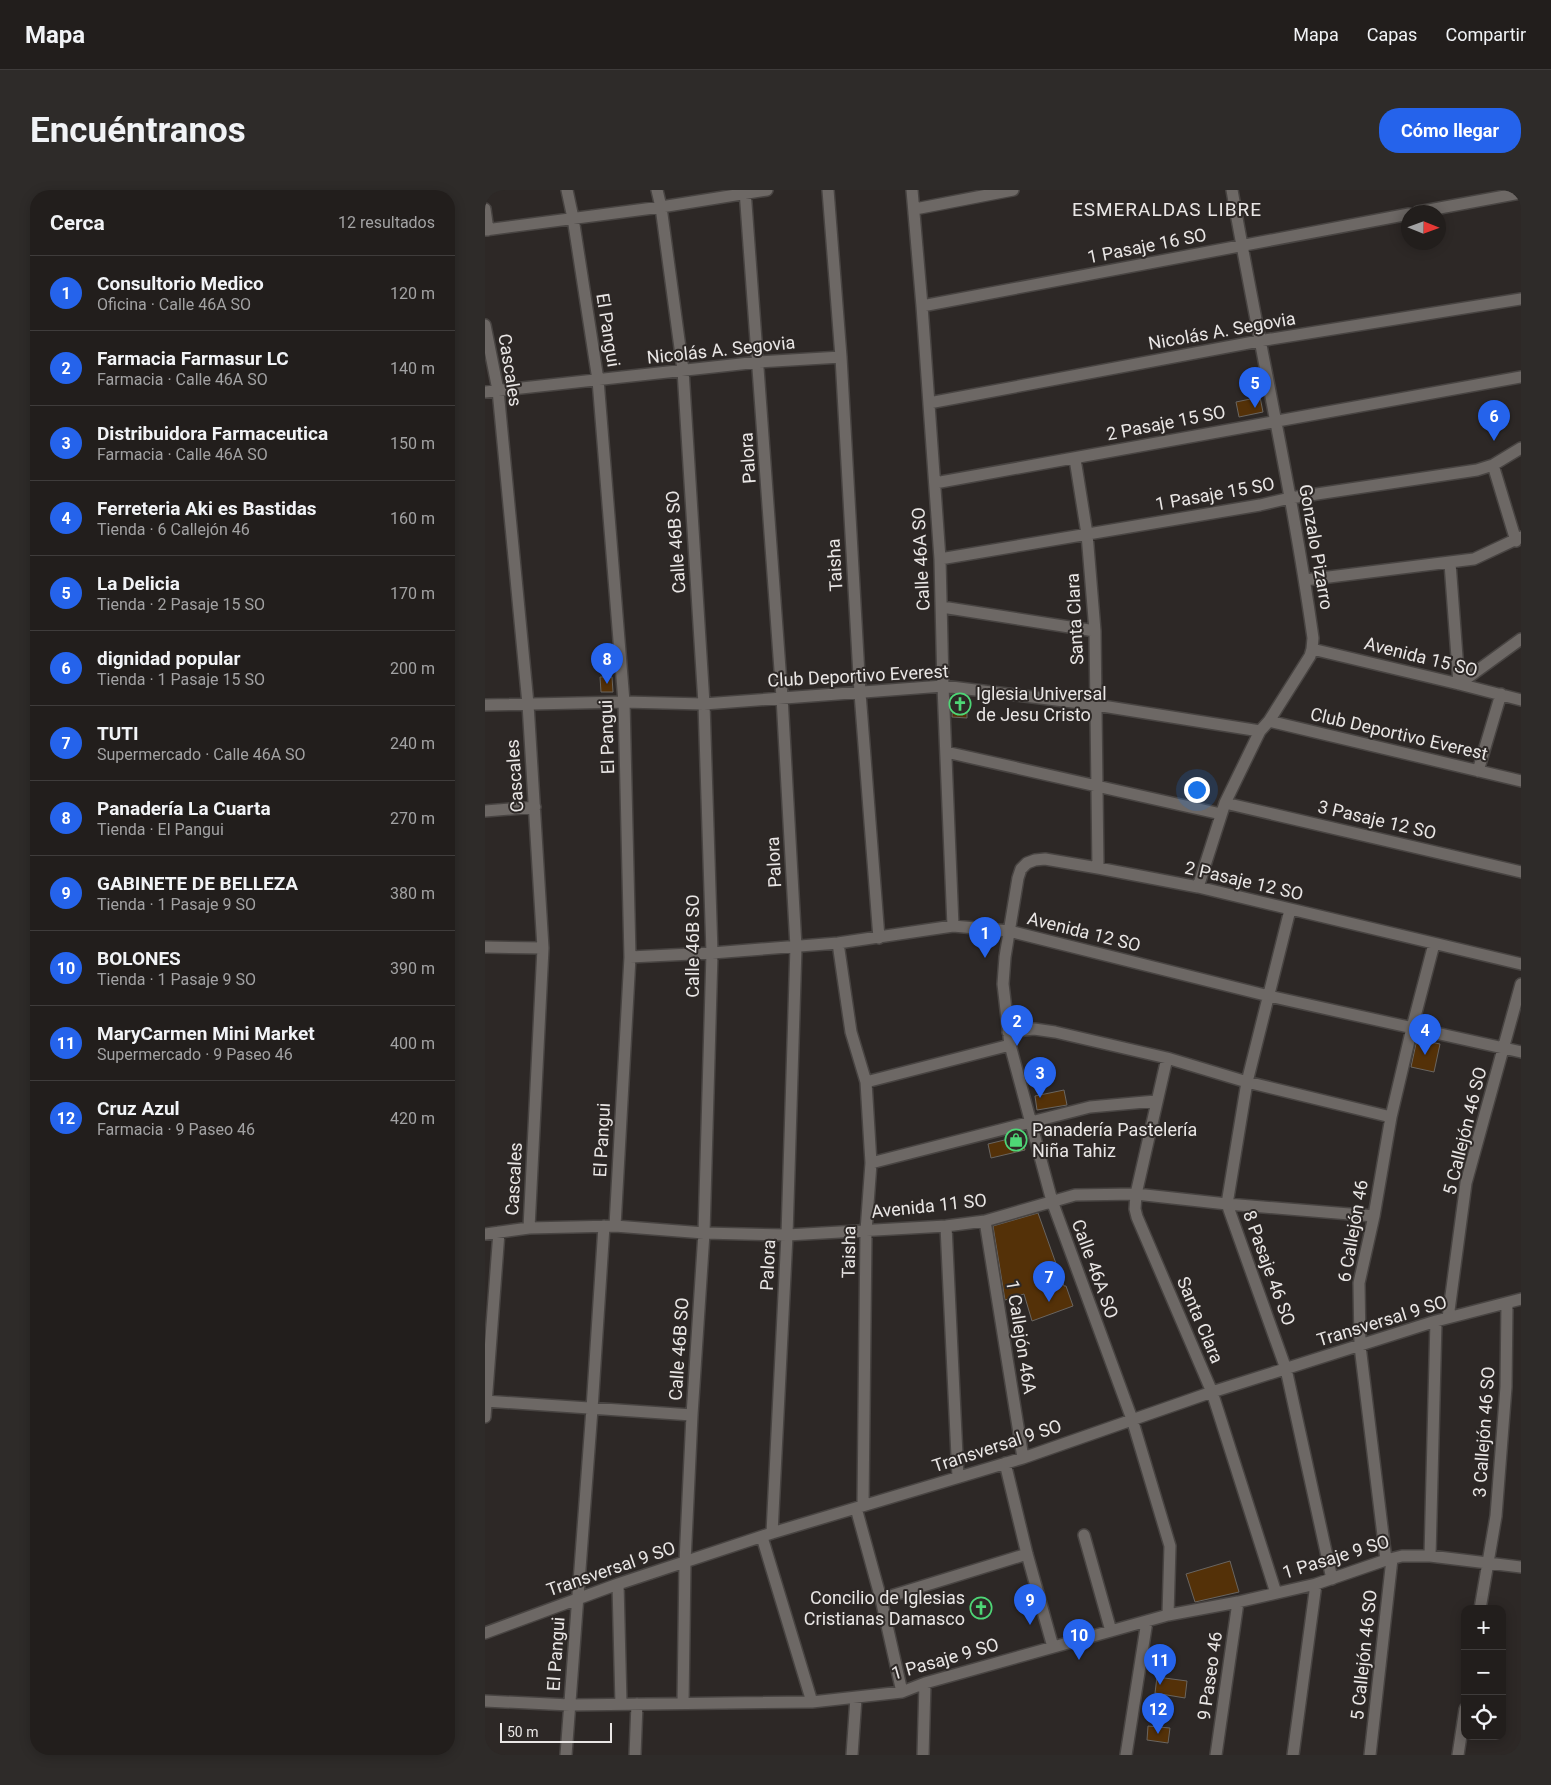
<!DOCTYPE html>
<html lang="es">
<head>
<meta charset="utf-8">
<style>
  :root { --surface:#221e1c; --page:#2e2b29; --text:#f1f3f6; --muted:#a2a2a3; --line:#3f3c3b; --accent:#2563eb }
  body { margin:0; font-family:Roboto,sans-serif; background:var(--page); color:var(--text) }
  .controls { position:absolute; right:15px; bottom:15px; display:grid; overflow:hidden; border-radius:10px; box-shadow:0 2px 12px #0003 }
  .controls button { width:45px; height:45px; display:grid; place-items:center; padding:0; border:0; border-bottom:1px solid var(--line); background:var(--surface); color:var(--text); font:25px sans-serif }
  .compass { position:absolute; left:916px; top:15px; width:45px; height:45px; border-radius:50%; background:var(--surface); box-shadow:0 2px 12px #0003; rotate:91deg }
  .scale { position:absolute; left:15px; bottom:12px; width:112px; box-sizing:border-box; padding-left:5px; border:2px solid #e9e6e5; border-top:0; font-size:14px; line-height:18px; white-space:nowrap; color:#e9e6e5; -webkit-text-stroke:4px #2d2826; paint-order:stroke }
  .you { position:absolute; left:711px; top:599px; width:18px; height:18px; margin:-12px; border:4px solid #fff; border-radius:50%; background:#1a73e8; box-shadow:0 0 0 8px #1a73e833 }
  .badge { display:grid; place-items:center; width:32px; height:32px; border-radius:50%; background:var(--accent); color:#fff; font-size:16px; font-weight:700 }
  .pin { position:absolute; translate:-50% -41px; filter:drop-shadow(0 1px 2px #0008) }
  .pin::after { content:''; position:absolute; top:26px; width:18px; height:15px; background:inherit; clip-path:polygon(0 0,100% 0,50% 100%) }
  .list { margin:0; padding:0; list-style:none }
  h2 { display:flex; justify-content:space-between; align-items:center; height:65px; margin:0; padding:0 20px; font-size:21px }
  h2 small { font-size:16px; font-weight:400; color:var(--muted) }
  .list li { display:grid; grid-template-columns:32px 1fr auto; gap:15px; align-items:center; box-sizing:border-box; height:75px; padding:0 20px; border-top:1px solid var(--line) }
  .list b { display:block; font-size:19px; white-space:nowrap }
  .list p { margin:0; font-size:16px; white-space:nowrap; color:var(--muted) }
  .list em { font-size:16px; font-style:normal; color:var(--muted) }
  .icon { flex:none; width:28px; height:28px; fill:none; stroke:currentColor; stroke-width:2; stroke-linecap:round; stroke-linejoin:round }
  .map { position:relative; flex:none; width:1036px; height:1565px; overflow:hidden; border-radius:20px }
  header { display:flex; align-items:center; gap:30px; box-sizing:border-box; height:70px; padding:0 25px; background:var(--surface); border-bottom:1px solid var(--line) }
  header strong { font-size:24px }
  nav { display:flex; gap:28px; margin-inline-start:auto; font-size:18px }
  .intro { display:flex; align-items:center; justify-content:space-between; box-sizing:border-box; height:120px; padding:0 30px }
  h1 { margin:0; font-size:35px }
  .button { padding:12px 22px; border-radius:20px; background:var(--accent); color:#fff; font-size:18px; font-weight:700 }
  main { display:flex; gap:30px; padding:0 30px }
  aside { flex:1; background:var(--surface); border-radius:20px; box-shadow:0 2px 12px #0003 }
  .map>svg:first-child { display:block }
</style>
</head>
<body>
<header>
<strong>Mapa</strong>
<nav><a>Mapa</a><a>Capas</a><a>Compartir</a></nav>
</header>
<div class="intro"><h1>Encuéntranos</h1><a class="button">Cómo llegar</a></div>
<main>
<aside>
<h2>Cerca<small>12 resultados</small></h2>
<ul class="list">
<li><span class="badge">1</span><div><b>Consultorio Medico</b><p>Oficina · Calle 46A SO</p></div><em>120 m</em></li>
<li><span class="badge">2</span><div><b>Farmacia Farmasur LC</b><p>Farmacia · Calle 46A SO</p></div><em>140 m</em></li>
<li><span class="badge">3</span><div><b>Distribuidora Farmaceutica</b><p>Farmacia · Calle 46A SO</p></div><em>150 m</em></li>
<li><span class="badge">4</span><div><b>Ferreteria Aki es Bastidas</b><p>Tienda · 6 Callejón 46</p></div><em>160 m</em></li>
<li><span class="badge">5</span><div><b>La Delicia</b><p>Tienda · 2 Pasaje 15 SO</p></div><em>170 m</em></li>
<li><span class="badge">6</span><div><b>dignidad popular</b><p>Tienda · 1 Pasaje 15 SO</p></div><em>200 m</em></li>
<li><span class="badge">7</span><div><b>TUTI</b><p>Supermercado · Calle 46A SO</p></div><em>240 m</em></li>
<li><span class="badge">8</span><div><b>Panadería La Cuarta</b><p>Tienda · El Pangui</p></div><em>270 m</em></li>
<li><span class="badge">9</span><div><b>GABINETE DE BELLEZA</b><p>Tienda · 1 Pasaje 9 SO</p></div><em>380 m</em></li>
<li><span class="badge">10</span><div><b>BOLONES</b><p>Tienda · 1 Pasaje 9 SO</p></div><em>390 m</em></li>
<li><span class="badge">11</span><div><b>MaryCarmen Mini Market</b><p>Supermercado · 9 Paseo 46</p></div><em>400 m</em></li>
<li><span class="badge">12</span><div><b>Cruz Azul</b><p>Farmacia · 9 Paseo 46</p></div><em>420 m</em></li>
</ul>
</aside>
<div class="map">
<svg width="1036" height="1565" viewBox="0 0 1036 1565">
  <rect width="100%" height="100%" fill="#2d2826"/>
  <!-- building -->
  <path fill="#543108" stroke="#696561" d="M775,207L778,222L754,227L751,212Z
    M115,487H127L128,502H116Z
    M468,505L482,507V528L467,527Z
    M932,849L955,854L949,882L926,877Z
    M579,900L582,915L552,920L550,906Z
    M536,946L540,960L506,968L503,954Z
    M553,1023L579,1096H581L588,1116L547,1131L539,1104L520,1110L508,1036Z
    M745,1371L754,1402L710,1412L701,1384Z
    M672,1487L702,1491L700,1508L670,1503Z
    M663,1536L685,1538L683,1553L662,1550Z"/>
  <g fill="none" stroke-linecap="round" stroke-linejoin="round">
    <!-- minor casing -->
    <g stroke="#484442" stroke-width="14">
      <path id="minor" d="M82,0L88,28L113,190L139,512L145,767L130,1036
        M172,0L176,17L198,180L219,514L227,763L219,1043L207,1225L200,1372L198,1513
        M260,0L297,507L311,757L302,1045L287,1343
        M343,0L356,167L375,503L394,748
        M427,0L437,116L455,369L458,496L468,736
        M0,19L3,40
        M430,19L528,0
        M933,22L1036,3
        M0,40L176,17L282,0
        M437,116L924,24
        M0,135L13,200L43,514L58,758L44,1038
        M0,202L274,172L356,167
        M444,213L774,151L1036,109
        M590,269L602,344L610,441L613,678
        M1008,275L1031,351
        M450,293L1036,187
        M455,369L775,315L805,308L992,280L1008,275L1036,258
        M965,373L974,494
        M820,390L989,369L1036,347
        M457,417L610,441
        M827,459L974,494L1036,510
        M974,494L1036,449
        M0,515L139,512L219,514L458,496L611,515L775,541
        M784,531L1036,591
        M461,562L736,624
        M993,581L1016,504
        M740,613L1036,682
        M0,621L50,617
        M713,697L740,613L775,541L784,531L825,466L827,459L828,448C807,298 773,150 747,0
        M805,720L762,892L742,1014L801,1179L847,1389
        M353,753L366,842L381,892L386,973L381,1041L378,1315
        M0,757L58,758
        M145,767L227,763L353,753L468,736L524,741L784,806L1036,862
        M523,842L549,839L570,842L682,868L762,892L906,927
        M682,868L651,1004L650,1019L652,1027L727,1202L791,1403
        M381,892L525,855
        M386,973L605,917L671,911
        M500,1031L538,1268
        M461,1036L473,1287
        M0,1044L44,1038L130,1036L219,1043L302,1045L461,1036L500,1031L590,1005L651,1004L742,1014L889,1026
        M963,1128L981,993L1036,794
        M0,1211L207,1225
        M0,1227L14,1042
        M520,1273L542,1364L568,1457
        M371,1318L396,1409L417,1502
        M599,1345L626,1441
        M277,1347L327,1512
        M945,1366L951,1131
        M901,1370L875,1156L874,1093L889,1026L906,927L927,838L949,754
        M133,1394L136,1514
        M396,1409L542,1364
        M995,1419L1011,1326L1021,1197L1022,1113
        M683,1425L685,1356L647,1229L567,1011L525,855L518,794L520,767L533,688L536,679L542,673L550,670L560,669L613,678L713,697L1036,774
        M0,1443L133,1394L287,1343L538,1268L727,1202L951,1131L1036,1109
        M0,1511L85,1515L327,1512L417,1502L440,1493L683,1425L753,1412L831,1394L901,1370L917,1366H945L1036,1377
        M81,1565L107,1219L119,1036
        M150,1565L152,1514
        M367,1565L371,1508
        M438,1565L440,1493
        M641,1565L662,1431
        M731,1565L753,1412
        M808,1565L831,1394
        M885,1565L907,1369
        M973,1565L980,1519"/>
    </g>
    <!-- minor -->
    <use href="#minor" stroke="#6d6865" stroke-width="11"/>
  </g>
  <!-- icons -->
  <defs>
    <g id="church-ring" transform="scale(1.125)"><circle r="9.5" fill="#2d2826" stroke="#4ed676" stroke-width="1.5"/><path d="M-1.2-6h2.4v3.5h3.3v2.4h-3.3V6h-2.4V-.1h-3.3v-2.4h3.3Z" fill="#4ed676"/></g>
    <g id="shop-ring" transform="scale(1.125)"><circle r="9.5" fill="#2d2826" stroke="#4ed676" stroke-width="1.5"/><path d="M-5-2.5h2.3a2.7 3.5 0 0 1 5.4 0H5L5.5 6h-11ZM-1.5-2.5h3a1.5 2.3 0 0 0-3 0Z" fill="#4ed676"/></g>
  </defs>
  <g fill-rule="evenodd">
    <use href="#church-ring" x="475" y="514"/>
    <use href="#shop-ring" x="531" y="950"/>
    <use href="#church-ring" x="496" y="1418"/>
  </g>
  <g text-anchor="middle" stroke-width="4" stroke-linejoin="round" paint-order="stroke">
    <!-- street labels -->
    <g font-size="18" fill="#e9e6e5" stroke="#2d2826">
      <text transform="translate(662 56) rotate(-11)" y="6">1 Pasaje 16 SO</text>
      <text transform="translate(123 140) rotate(81)" y="6">El Pangui</text>
      <text transform="translate(737 141) rotate(-10)" y="6">Nicolás A. Segovia</text>
      <text transform="translate(236 160) rotate(-6)" y="6">Nicolás A. Segovia</text>
      <text transform="translate(25 180) rotate(81)" y="6">Cascales</text>
      <text transform="translate(681 233) rotate(-11)" y="6">2 Pasaje 15 SO</text>
      <text transform="translate(263 268) rotate(-94)" y="6">Palora</text>
      <text transform="translate(730 304) rotate(-10)" y="6">1 Pasaje 15 SO</text>
      <text transform="translate(191 352) rotate(-94)" y="6">Calle 46B SO</text>
      <text transform="translate(831 357) rotate(80)" y="6">Gonzalo Pizarro</text>
      <text transform="translate(436 369) rotate(-93)" y="6">Calle 46A SO</text>
      <text transform="translate(350 375) rotate(-93)" y="6">Taisha</text>
      <text transform="translate(590 429) rotate(-93)" y="6">Santa Clara</text>
      <text transform="translate(936 467) rotate(14)" y="6">Avenida 15 SO</text>
      <text transform="translate(373 486) rotate(-3)" y="6">Club Deportivo Everest</text>
      <text transform="translate(914 544) rotate(13)" y="6">Club Deportivo Everest</text>
      <text transform="translate(122 547) rotate(-92)" y="6">El Pangui</text>
      <text transform="translate(30 586) rotate(-94)" y="6">Cascales</text>
      <text transform="translate(892 630) rotate(13)" y="6">3 Pasaje 12 SO</text>
      <text transform="translate(289 672) rotate(-93)" y="6">Palora</text>
      <text transform="translate(759 691) rotate(13)" y="6">2 Pasaje 12 SO</text>
      <text transform="translate(599 742) rotate(14)" y="6">Avenida 12 SO</text>
      <text transform="translate(208 756) rotate(-90)" y="6">Calle 46B SO</text>
      <text transform="translate(980 941) rotate(-76)" y="6">5 Callejón 46 SO</text>
      <text transform="translate(117 950) rotate(-87)" y="6">El Pangui</text>
      <text transform="translate(29 989) rotate(-87)" y="6">Cascales</text>
      <text transform="translate(444 1016) rotate(-6)" y="6">Avenida 11 SO</text>
      <text transform="translate(868 1041) rotate(-80)" y="6">6 Callejón 46</text>
      <text transform="translate(364 1062) rotate(-89)" y="6">Taisha</text>
      <text transform="translate(283 1075) rotate(-87)" y="6">Palora</text>
      <text transform="translate(784 1078) rotate(70)" y="6">8 Pasaje 46 SO</text>
      <text transform="translate(610 1079) rotate(70)" y="6">Calle 46A SO</text>
      <text transform="translate(715 1130) rotate(67)" y="6">Santa Clara</text>
      <text transform="translate(897 1131) rotate(-17)" y="6">Transversal 9 SO</text>
      <text transform="translate(536 1147) rotate(81)" y="6">1 Callejón 46A</text>
      <text transform="translate(194 1159) rotate(-86)" y="6">Calle 46B SO</text>
      <text transform="translate(999 1242) rotate(-86)" y="6">3 Callejón 46 SO</text>
      <text transform="translate(512 1256) rotate(-18)" y="6">Transversal 9 SO</text>
      <text transform="translate(851 1367) rotate(-17)" y="6">1 Pasaje 9 SO</text>
      <text transform="translate(126 1379) rotate(-19)" y="6">Transversal 9 SO</text>
      <text transform="translate(71 1464) rotate(-86)" y="6">El Pangui</text>
      <text transform="translate(879 1465) rotate(-84)" y="6">5 Callejón 46 SO</text>
      <text transform="translate(460 1469) rotate(-16)" y="6">1 Pasaje 9 SO</text>
      <text transform="translate(725 1486) rotate(-82)" y="6">9 Paseo 46</text>
    </g>
    <!-- poi labels -->
    <g font-size="18" fill="#e9e6e5" stroke="#2d2826" text-anchor="start">
      <text x="491" y="510">Iglesia Universal<tspan x="491" dy="21">de Jesu Cristo</tspan></text>
      <text x="547" y="946">Panadería Pastelería<tspan x="547" dy="21">Niña Tahiz</tspan></text>
      <text x="480" y="1414" text-anchor="end">Concilio de Iglesias<tspan x="480" dy="21">Cristianas Damasco</tspan></text>
    </g>
    <!-- neighbourhood labels -->
    <g font-size="19" letter-spacing="1" fill="#e9e6e5" stroke="#2d2826">
      <text x="682" y="26">ESMERALDAS LIBRE</text>
    </g>
  </g>
</svg>
<div class="controls">
<button>+</button>
<button>−</button>
<button><svg class="icon" aria-label="locate" viewBox="0 0 24 24"><circle cx="12" cy="12" r="6"/><path d="M12 2v4M12 18v4M2 12h4M18 12h4"/></svg></button>
</div>
<svg class="compass" viewBox="-18 -18 36 36"><path d="M0-13l5 13h-10z" fill="#e53935"/><path d="M0 13l5-13h-10z" fill="#a2a2a3"/></svg>
<div class="scale">50 m</div>
<div class="you"></div>
<div class="pin badge" style="left:500px;top:768px">1</div>
<div class="pin badge" style="left:532px;top:856px">2</div>
<div class="pin badge" style="left:555px;top:908px">3</div>
<div class="pin badge" style="left:940px;top:865px">4</div>
<div class="pin badge" style="left:770px;top:218px">5</div>
<div class="pin badge" style="left:1009px;top:251px">6</div>
<div class="pin badge" style="left:564px;top:1112px">7</div>
<div class="pin badge" style="left:122px;top:494px">8</div>
<div class="pin badge" style="left:545px;top:1435px">9</div>
<div class="pin badge" style="left:594px;top:1470px">10</div>
<div class="pin badge" style="left:675px;top:1495px">11</div>
<div class="pin badge" style="left:673px;top:1544px">12</div>
</div>
</main>
</body>
</html>
